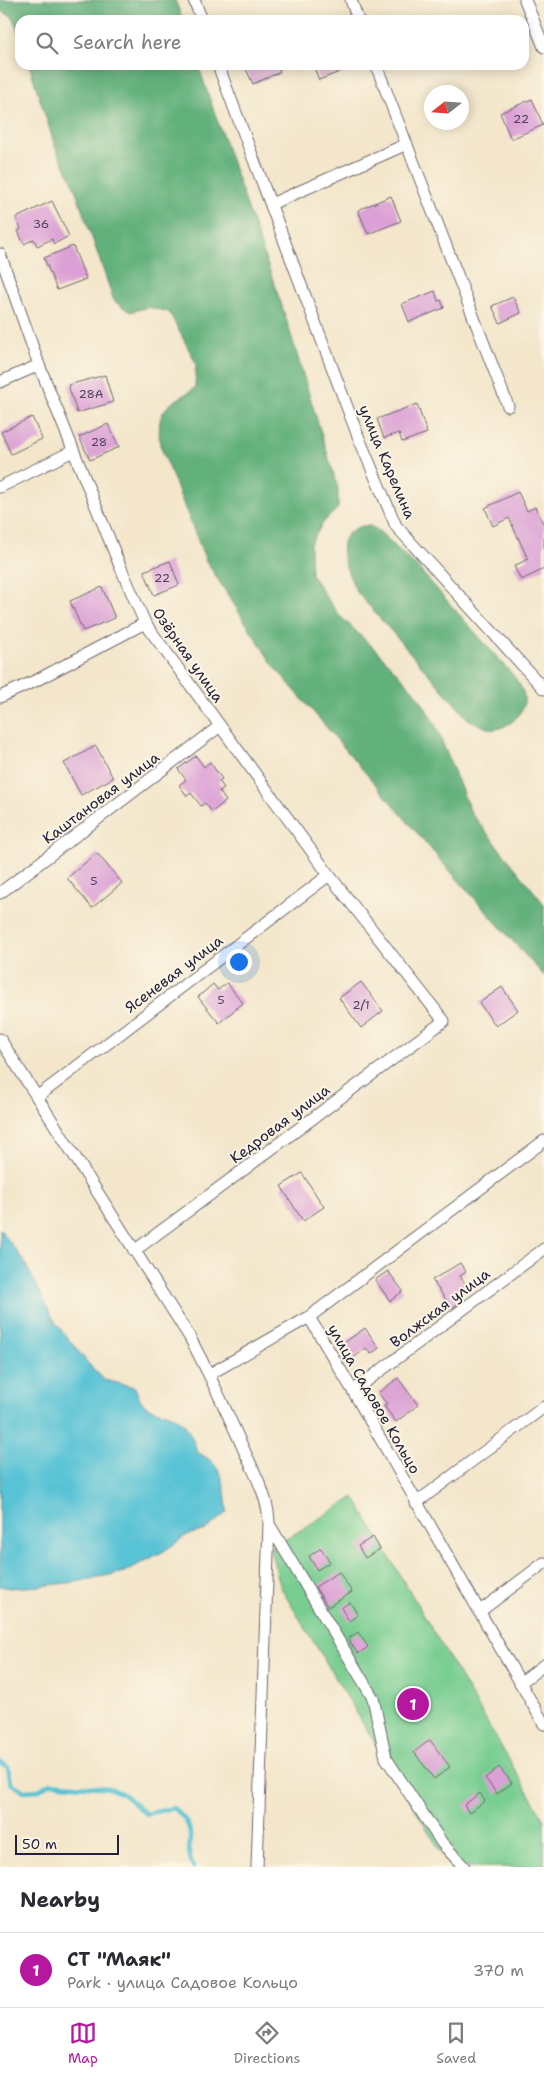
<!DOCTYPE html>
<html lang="en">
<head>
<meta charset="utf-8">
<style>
  :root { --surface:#fff; --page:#f7f7f7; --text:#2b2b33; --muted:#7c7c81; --line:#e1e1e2; --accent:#b5179e }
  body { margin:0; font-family:"Shantell Sans",sans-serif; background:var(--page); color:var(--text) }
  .compass { position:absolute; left:424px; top:85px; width:45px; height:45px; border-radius:50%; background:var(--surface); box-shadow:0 2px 12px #0003; rotate:253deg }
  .scale { position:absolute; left:15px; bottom:12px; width:104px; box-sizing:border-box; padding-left:5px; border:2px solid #22223b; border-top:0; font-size:14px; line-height:18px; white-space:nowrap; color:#22223b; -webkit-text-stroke:4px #fcf5e5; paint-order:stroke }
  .you { position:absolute; left:238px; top:961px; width:18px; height:18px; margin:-12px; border:4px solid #fff; border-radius:50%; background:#1a73e8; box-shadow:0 0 0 8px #1a73e833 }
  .badge { display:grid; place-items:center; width:32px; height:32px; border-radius:50%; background:var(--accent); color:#fff; font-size:16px; font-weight:700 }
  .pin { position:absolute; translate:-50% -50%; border:2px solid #fff; box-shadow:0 1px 5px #0006 }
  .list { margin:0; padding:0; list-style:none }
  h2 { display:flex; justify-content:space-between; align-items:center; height:65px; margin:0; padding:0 20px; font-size:21px }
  h2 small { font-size:16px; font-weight:400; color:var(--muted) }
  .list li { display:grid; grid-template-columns:32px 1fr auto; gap:15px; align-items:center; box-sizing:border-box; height:75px; padding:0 20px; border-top:1px solid var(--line) }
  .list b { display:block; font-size:19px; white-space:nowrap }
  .list p { margin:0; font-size:16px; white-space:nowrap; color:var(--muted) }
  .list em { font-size:16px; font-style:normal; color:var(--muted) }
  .icon { flex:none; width:28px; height:28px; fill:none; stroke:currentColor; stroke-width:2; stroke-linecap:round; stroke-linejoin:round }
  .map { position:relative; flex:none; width:544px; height:1867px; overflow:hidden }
  .search { position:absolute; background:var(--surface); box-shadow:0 2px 12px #0003; left:15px; right:15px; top:15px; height:55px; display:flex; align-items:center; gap:12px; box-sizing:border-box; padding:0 18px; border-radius:15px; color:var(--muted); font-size:19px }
  .sheet { height:140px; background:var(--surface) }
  nav { display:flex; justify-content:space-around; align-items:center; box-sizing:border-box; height:70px; border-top:1px solid var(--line); background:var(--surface); font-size:14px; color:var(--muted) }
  nav a { display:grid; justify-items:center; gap:2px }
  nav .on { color:var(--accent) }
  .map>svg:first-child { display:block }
</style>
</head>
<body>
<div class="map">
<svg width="544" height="1867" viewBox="0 0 544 1867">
  <rect width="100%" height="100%" fill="#fcf5e5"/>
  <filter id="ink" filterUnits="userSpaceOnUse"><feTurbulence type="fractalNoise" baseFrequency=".02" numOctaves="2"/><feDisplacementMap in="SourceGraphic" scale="10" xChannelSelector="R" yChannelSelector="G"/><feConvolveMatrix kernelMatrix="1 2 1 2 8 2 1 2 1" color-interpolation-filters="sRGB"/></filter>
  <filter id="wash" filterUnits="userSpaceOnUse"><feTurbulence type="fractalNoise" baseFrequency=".0096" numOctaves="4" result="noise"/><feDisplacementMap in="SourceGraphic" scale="20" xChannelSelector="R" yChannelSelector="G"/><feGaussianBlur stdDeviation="1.12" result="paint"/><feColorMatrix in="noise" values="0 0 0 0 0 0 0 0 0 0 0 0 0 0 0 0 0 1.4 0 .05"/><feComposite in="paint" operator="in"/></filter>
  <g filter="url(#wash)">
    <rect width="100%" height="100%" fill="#f3e6cb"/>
    <!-- green -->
    <path fill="#78cd91" stroke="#4d7866" d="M354,1497L544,1819V1867H450L281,1588L270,1549Z"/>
    <!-- forest -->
    <path fill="#62b07b" stroke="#42695b" d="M0,0H175L183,20H20V37L12,16L0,11Z
      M29,65H198L283,309L338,488V508L323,523L310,544L311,574L339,615L377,651L417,694L435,724L471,813L544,904V976L442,862L273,665L206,561L160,445C156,407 166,407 195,388L196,363L169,312L148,307L130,312L114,301L72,180L56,149Z
      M368,525L379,531L418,568L513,675C519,684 526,692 524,703C523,717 503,731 490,729C483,727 475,722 468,719L356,591C349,574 331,542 353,530C357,527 363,526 368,525Z"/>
    <!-- water -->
    <path fill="#59c3d5" stroke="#3e7288" d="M0,1229L24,1261L55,1322L87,1362L104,1380L135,1387C144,1415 153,1406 174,1416C187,1422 193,1439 197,1452C224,1465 225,1485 227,1512L206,1530L187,1535L164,1551L124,1572L75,1582L40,1586L9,1588L0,1586Z"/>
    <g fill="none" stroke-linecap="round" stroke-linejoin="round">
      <!-- stream -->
      <path stroke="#59c3d5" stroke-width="4.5" d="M0,1762L8,1767L11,1783L24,1791L39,1790L51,1783L109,1788L123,1794L146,1814L173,1808C204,1833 181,1841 193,1867"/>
    </g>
    <g id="blocks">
      <!-- building -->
      <path fill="#dba0d5" d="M255,65H277L280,72L253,84L246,69Z
        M313,65H340L342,71L319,80Z
        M532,99L543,125L511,139L500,113Z
        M391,196L401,221L368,234L358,210Z
        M52,201L69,236L54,244L52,239L37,246L34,239L24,244L18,231L21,229L16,218Z
        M73,246L86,279L57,290L44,258Z
        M435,291L438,301L441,300L444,308L409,322L402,304Z
        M513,297L521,313L500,323L492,306Z
        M105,375L113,402L77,413L68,385Z
        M417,404L427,433L402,442L399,433L384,438L377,419Z
        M32,417L42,439L11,454L1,432Z
        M108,424L119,447L90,460L79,437Z
        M518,492L527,511L535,507L544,525V569L521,580L514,566L528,559L509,518L493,526L485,508Z
        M170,561L179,585L154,595L144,571Z
        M102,587L115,618L83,631L70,601Z
        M96,746L113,778L81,795L64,763Z
        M196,756L204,767L210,762L222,779L219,781L224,788L219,791L226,801L212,812L205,803L201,806L191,793L187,796L179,785L186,780L178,769Z
        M97,853L122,883L92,908L67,878Z
        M361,982L383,1011L361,1028L339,998Z
        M227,983L243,1003L219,1023L198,997L213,984L218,990Z
        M502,987L518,1010L496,1026L479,1003Z
        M302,1173L324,1207L303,1221L281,1186Z
        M460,1263L466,1272L460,1276L466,1285L457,1292L463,1300L452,1308L432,1280Z
        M388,1271L403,1291L390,1301L375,1280Z
        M365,1328L379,1348L371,1354L366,1348L352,1359L341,1345Z
        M398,1378L418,1405L396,1422L384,1406L387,1404L378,1393Z
        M373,1537L380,1549L365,1558L358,1546Z
        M321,1548L330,1562L317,1570L309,1556Z
        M339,1572L352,1592L328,1607L315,1587Z
        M350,1602L358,1615L349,1621L341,1608Z
        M358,1632L368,1647L358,1654L348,1639Z
        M430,1740L450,1767L434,1779L414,1752Z
        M499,1767L512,1783L497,1794L485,1778Z
        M480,1793L485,1801L469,1813L464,1805Z"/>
    </g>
  </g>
  <g filter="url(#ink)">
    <use href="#blocks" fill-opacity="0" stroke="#6b676d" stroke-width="1"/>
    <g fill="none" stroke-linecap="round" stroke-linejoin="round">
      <!-- street casing -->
      <g stroke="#6b676d" stroke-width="13">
        <path id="street" d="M194,0L202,20
          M351,0L358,20
          M525,0L544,47
          M218,65L358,436L396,526L544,689
          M376,65L508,406
          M271,204L407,144
          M0,254L39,365L120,566L145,623L329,875L444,1021L134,1251
          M0,382L39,365
          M0,487L73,451
          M0,697L35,681L145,623
          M0,893L220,726
          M0,1039L189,1336C209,1373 226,1410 243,1448C254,1472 269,1498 269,1524L373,1698L386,1758L442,1843L464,1867
          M37,1097L329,875
          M309,1317L353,1391L544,1724
          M210,1374L309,1317L544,1141
          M353,1391L544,1249
          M416,1503L544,1407
          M479,1612L544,1563
          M520,1683L544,1665
          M257,1867L269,1524"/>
      </g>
      <!-- street -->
      <use href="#street" stroke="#fff" stroke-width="11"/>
    </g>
  </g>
  <g text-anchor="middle" stroke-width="4" stroke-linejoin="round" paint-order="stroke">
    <!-- number labels -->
    <g font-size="12" fill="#504262">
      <text x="521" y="123">22</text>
      <text x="41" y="228">36</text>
      <text x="91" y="398">28А</text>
      <text x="99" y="446">28</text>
      <text x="162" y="582">22</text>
      <text x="94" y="885">5</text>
      <text x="221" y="1004">5</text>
      <text x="361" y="1009">2/1</text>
    </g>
    <!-- street labels -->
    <g font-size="15" fill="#22223b" stroke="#fcf5e5">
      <text transform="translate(387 462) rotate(67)" y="5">улица Карелина</text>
      <text transform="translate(188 655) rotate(55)" y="5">Озёрная улица</text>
      <text transform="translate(101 798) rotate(-37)" y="5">Каштановая улица</text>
      <text transform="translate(174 974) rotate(-37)" y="5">Ясеневая улица</text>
      <text transform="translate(280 1124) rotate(-37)" y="5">Кедровая улица</text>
      <text transform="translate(440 1308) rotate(-37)" y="5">Волжская улица</text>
      <text transform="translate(374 1399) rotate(60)" y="5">улица Садовое Кольцо</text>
    </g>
  </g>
</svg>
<svg class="compass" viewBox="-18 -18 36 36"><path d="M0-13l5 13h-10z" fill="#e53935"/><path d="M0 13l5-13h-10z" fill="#7c7c81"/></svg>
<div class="scale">50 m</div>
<div class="you"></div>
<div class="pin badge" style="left:413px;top:1704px">1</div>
<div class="search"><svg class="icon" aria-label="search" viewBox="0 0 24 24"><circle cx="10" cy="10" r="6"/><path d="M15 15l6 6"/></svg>Search here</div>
</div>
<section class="sheet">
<h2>Nearby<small></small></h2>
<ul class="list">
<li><span class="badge">1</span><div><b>СТ &quot;Маяк&quot;</b><p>Park · улица Садовое Кольцо</p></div><em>370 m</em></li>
</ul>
</section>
<nav>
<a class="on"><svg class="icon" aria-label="map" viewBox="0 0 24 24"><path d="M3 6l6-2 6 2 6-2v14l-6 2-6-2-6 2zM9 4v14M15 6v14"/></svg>Map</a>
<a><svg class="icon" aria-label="directions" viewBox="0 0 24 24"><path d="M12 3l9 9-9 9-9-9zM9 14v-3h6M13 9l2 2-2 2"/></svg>Directions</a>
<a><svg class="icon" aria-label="saved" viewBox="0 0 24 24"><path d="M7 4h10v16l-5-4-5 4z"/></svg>Saved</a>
</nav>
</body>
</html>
